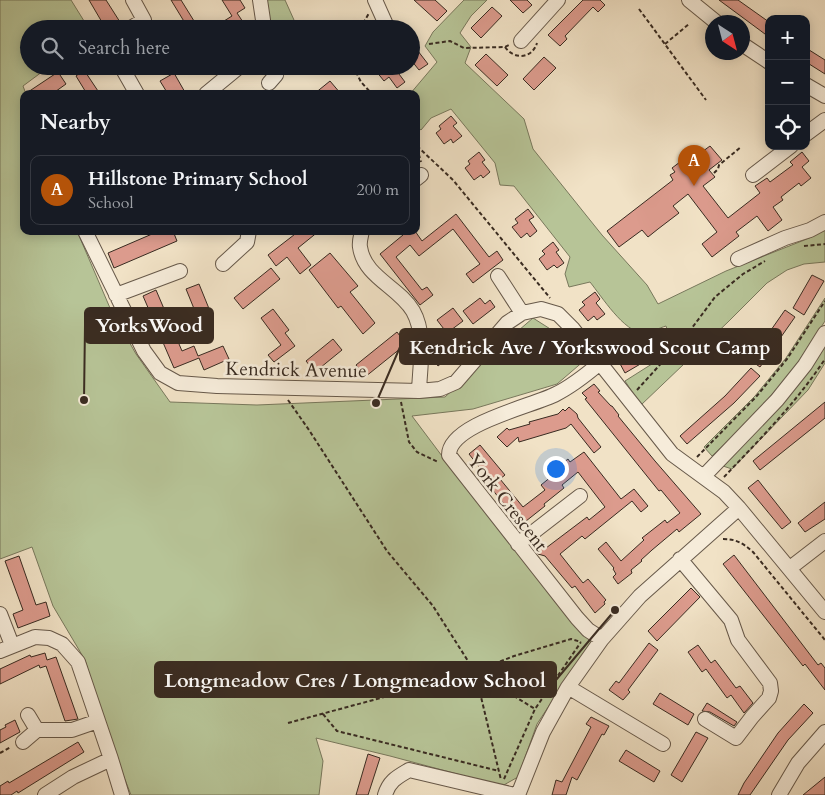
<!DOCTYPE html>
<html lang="en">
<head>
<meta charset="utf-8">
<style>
  :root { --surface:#171b24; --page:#242831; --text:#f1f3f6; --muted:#9ea1a6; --line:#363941; --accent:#b45309 }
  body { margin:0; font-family:Cardo,serif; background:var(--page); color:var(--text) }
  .controls { position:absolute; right:15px; top:15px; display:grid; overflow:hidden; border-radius:10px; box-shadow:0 2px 12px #0003 }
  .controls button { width:45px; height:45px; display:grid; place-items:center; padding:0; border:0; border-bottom:1px solid var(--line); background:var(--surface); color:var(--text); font:25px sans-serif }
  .compass { position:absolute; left:705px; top:15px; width:45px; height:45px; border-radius:50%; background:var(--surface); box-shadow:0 2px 12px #0003; rotate:144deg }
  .you { position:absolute; left:555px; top:468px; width:18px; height:18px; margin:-12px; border:4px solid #fff; border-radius:50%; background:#1a73e8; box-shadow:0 0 0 8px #1a73e833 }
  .badge { display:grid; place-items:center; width:32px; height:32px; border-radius:50%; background:var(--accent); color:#fff; font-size:16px; font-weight:700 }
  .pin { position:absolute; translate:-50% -41px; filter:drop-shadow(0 1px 2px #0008) }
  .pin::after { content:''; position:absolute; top:26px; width:18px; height:15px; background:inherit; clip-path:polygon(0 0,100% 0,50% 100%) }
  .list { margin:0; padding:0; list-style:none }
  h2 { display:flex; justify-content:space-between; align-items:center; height:65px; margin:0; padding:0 20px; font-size:21px }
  h2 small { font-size:16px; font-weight:400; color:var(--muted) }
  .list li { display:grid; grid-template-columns:32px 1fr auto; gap:15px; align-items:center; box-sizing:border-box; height:70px; margin:0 10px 10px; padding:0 10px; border:1px solid var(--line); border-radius:10px }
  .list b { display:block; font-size:19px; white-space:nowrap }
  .list p { margin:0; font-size:16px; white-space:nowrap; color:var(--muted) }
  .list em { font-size:16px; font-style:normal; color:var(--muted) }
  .icon { flex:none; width:28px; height:28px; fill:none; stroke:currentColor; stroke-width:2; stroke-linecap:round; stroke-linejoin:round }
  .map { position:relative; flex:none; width:825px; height:795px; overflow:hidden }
  .search { position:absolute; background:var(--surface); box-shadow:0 2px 12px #0003; left:20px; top:20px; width:400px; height:55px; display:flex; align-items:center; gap:12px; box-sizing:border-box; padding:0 18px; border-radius:28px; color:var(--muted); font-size:19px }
  .panel { position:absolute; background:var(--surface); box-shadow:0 2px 12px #0003; left:20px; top:90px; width:400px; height:145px; border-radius:10px }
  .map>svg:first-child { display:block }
</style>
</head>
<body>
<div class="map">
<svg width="825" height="795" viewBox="0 0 825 795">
  <rect width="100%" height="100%" fill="#f1e2c6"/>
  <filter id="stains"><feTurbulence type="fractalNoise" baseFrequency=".004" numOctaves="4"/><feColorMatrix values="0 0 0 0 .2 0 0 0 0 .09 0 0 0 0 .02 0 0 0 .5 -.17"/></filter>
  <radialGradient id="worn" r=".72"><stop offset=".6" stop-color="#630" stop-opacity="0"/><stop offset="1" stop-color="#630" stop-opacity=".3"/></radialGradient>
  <!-- green -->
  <path fill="#b7c497" stroke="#78785c" d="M0,0H71L89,29H29V66H50L23,86L26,94H24V231H77L110,308L136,354L170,402L257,405L445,397L490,355L533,318L555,332L585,360L557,384L473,409L412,416L454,472L591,642L537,724L518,777L502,786L390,756L316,738L323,761L319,795H131L106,731L85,660L53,606L32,547L0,559Z
    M267,0H285L294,20L284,29H271Z
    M464,0H487L471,16L460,33L471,47L465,63L524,119L533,149L602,235L647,285L658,304L726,271L812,237L825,224V262L804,264L787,270L767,283L728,322L641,405L625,381L674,350L666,326C659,328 650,333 643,333C624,332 602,297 590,282L569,287L565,274L570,257L514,186L500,185L495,163L451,109L431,118L421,130L416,126V94H410L437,62L425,46L433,32Z
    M825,298V321L793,370L750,420L712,456L704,447L755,396L786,358Z
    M825,341V363L808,390L732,469L723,466Z"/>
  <!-- building -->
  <path fill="#dc9b8d" stroke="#392b21" d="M89,0H106L120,22L106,29Z
    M171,0H181L199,29H176L185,23Z
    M222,0H240L245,8L237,13L243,22L238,25L240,29H229L224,21L232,16Z
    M414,0H435L447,11L437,21Z
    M510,0H527L532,5L523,13Z
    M583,0H600L605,5L598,12L593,7L565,36L567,39L560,46L548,35Z
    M719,0H738L769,22V37Z
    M492,7L502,16L481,38L471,28Z
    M411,42L428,64L419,70L411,60Z
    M806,48L825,60V74L806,62Z
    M486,54L508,75L497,86L475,65Z
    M544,57L556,68L534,90L523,79Z
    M372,66H383L386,71L393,66L405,82L397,88L389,77L384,81Z
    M84,70L100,94H87L76,76Z
    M58,72L66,84L52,94H25Z
    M174,73L186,94H168L160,81Z
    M330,81L341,94H314Z
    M451,116L457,123L453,126L462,136L453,143L451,139L444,144L436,133L441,129L439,126Z
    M710,146L722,160L709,170L715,177L703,186L728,218L760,193L755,186L767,178L770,182L793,165L790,162L802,152L809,161L802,167L811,178L801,186L799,183L781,197L783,200L773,207L782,220L768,231L757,216L736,232L739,236L712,257L702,244L717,232L688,194L673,206L679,213L658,229L648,237L642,230L619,247L607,231L673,180L670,175L675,172L672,168L688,156L691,160Z
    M479,152L485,160L482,162L490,172L483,178L481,175L474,180L465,168L470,164L468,161Z
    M528,209L534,217L529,220L537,231L530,237L527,233L521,238L512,227L518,223L515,219Z
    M456,214L489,257L497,251L503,260L473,283L466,274L480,264L453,229L419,256L410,245L396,257L422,290L427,287L433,295L420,305L380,254L403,235L400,231H415L422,241Z
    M159,231H173L177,241L114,268L108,253Z
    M299,231H319L298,248L311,265L300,274L287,257L276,266L268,255Z
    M553,242L559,250L556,252L564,263L557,268L554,265L547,270L539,259L545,254L542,251Z
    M330,253L358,286L350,292L375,323L363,334L341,306L338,308L309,270Z
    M271,268L280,279L243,309L234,298Z
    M812,275L824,281L804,315L793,308Z
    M199,284L212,316L199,321L186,289Z
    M156,290L182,351L194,346L198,356L223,346L229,359L204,370L199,358L174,368L143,296Z
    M595,292L600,299L596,303L605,314L597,320L594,316L588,321L579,310L585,305L582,302Z
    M480,298L485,304L490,300L495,307L473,324L463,311Z
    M453,308L463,321L447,333L437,320Z
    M273,309L289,330L285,333L295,346L274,362L268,355L281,345L261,318Z
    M785,310L795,317L760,367L750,360Z
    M397,332L406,344L365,377L356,365Z
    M452,336L461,348L438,366L430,355V351Z
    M333,339L342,350L315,372L306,361Z
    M647,343L654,356L625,373L618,360Z
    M751,368L760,376L734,403L687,444L680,436L725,396Z
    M594,384L600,391L598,392L611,406H612L619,415L618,416L655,461L701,514L679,532L677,529L652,550L641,560L642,561L631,570L632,573L618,584L613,577L616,574L613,569L614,568L598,549L606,542L621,561L644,540L642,538L665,520L667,523L680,513L661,490L659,491L585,399L587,398L582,393Z
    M825,402V418L760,470L753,461Z
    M569,407L577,414L578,418L601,447L594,453L571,424L566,428L519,442L518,437L507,447L497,437L507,428L509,430L530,424L529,422L558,414L563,409L565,411Z
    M480,445L505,475L500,479L523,507L545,490L541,485L552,476L550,473L568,459L570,462L584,452L621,499L634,489L648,506L641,512L632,501L585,539L582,536L560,554L583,583L588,579L606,600L604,602L605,604L595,613L575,586L572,588L545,556L538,554L533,547L546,548L587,517L589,520L605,507L578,472L562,485L564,488L544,504L545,506L521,525L491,488L494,486L469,454Z
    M758,480L791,522L782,529L748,488Z
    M825,502V519L805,532L798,523Z
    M734,555L818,665L821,663L825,668V690L805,664L803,666L723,564Z
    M19,556L36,605L46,602L50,616L18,628L13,614L23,610L5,561Z
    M691,588L700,597L657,641L648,631Z
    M649,643L658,650L628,690L630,692L623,700L609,690L616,681L619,683Z
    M698,645L711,663L715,660L736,688L740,686L753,703L744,713L731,695L727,698L706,669L702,672L688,652Z
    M45,653L47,660L56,657L78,719L65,721L46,666L40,668L39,665L0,684V669L30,655L31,657Z
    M660,693L694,714L688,725L653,704Z
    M707,703L729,717L737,722L734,726L710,712L702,711Z
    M804,704L813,713L788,740L750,795H738L744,783L778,733Z
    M591,717L609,726L604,735L602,734L577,780L572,777L566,795H552L556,780L562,782L591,727L586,724Z
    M15,720L20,732L0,743V730L6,727L5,725Z
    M696,732L708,738L682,782L671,775Z
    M78,742L84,752L18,793L17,791L11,795H0V786L8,781L9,783Z
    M626,750L660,771L654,782L619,761Z
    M368,754L380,758L368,795H356Z
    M825,777V795H803Z"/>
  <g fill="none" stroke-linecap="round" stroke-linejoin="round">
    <!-- minor casing -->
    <g stroke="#67594a" stroke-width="16">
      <path id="minor" d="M260,0L263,20L261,29
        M375,0L388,29
        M689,0L716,22
        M129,29L144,20L133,0
        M521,41L558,0
        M742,44L769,62
        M121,66L137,94
        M269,83L276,75L269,66
        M806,85L825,96
        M206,94L240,66
        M806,134L825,120
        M753,175L791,146
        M416,179L421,175
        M85,231L144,351L160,373L178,383L217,386L419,391L440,389L456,382L507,323L522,313L541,309L558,314L573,329L672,454L724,492L739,508L825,612
        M362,231C361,236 359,242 360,247C364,277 399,287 413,311C426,334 420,365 419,391
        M738,259L785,238L810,230L825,222
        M223,264L247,242L249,231
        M498,276L522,313
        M116,295L180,271
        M600,363C587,374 572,386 556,394C533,406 449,424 449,455L577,618L588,630L602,639
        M704,476L777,400L805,365L825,333
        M518,544L580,496
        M680,559L731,620L738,640L770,683L771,691L769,698L752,717L736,738L705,719
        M790,568L825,541
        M0,614L12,645
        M0,651L35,637L49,638L62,644L78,662L111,759L122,795
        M568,687L663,744
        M28,715L37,730H72L98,721
        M23,742L37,730
        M45,795L73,777L111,759
        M385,795C389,781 397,777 409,770L515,795
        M518,795L543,732L568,687L602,639L640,596L739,508
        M779,795L798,763L825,732"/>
    </g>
    <!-- path -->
    <path stroke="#392b21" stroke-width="2" stroke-dasharray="4 2.5" stroke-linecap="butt" d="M639,9L706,100
      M360,29L369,13
      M429,44L450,41L464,48L505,47L509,45
      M665,44L689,24
      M505,47C514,60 532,59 537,43
      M353,66L361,82L372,94
      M417,146L453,180L550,298
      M417,148L421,162
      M714,173L718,169L719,165L741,147
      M804,246L825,244
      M637,390L686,336L715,297L743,274L765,261
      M288,400L309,430L387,551L433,606L475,672L501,780
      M401,402L409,442L417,452L438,462
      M697,457L756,397L787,359L825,301
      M724,477C760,439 796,403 825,359
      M723,539C736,539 743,543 753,552L825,640
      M475,672L535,709
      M323,714L337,731L499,771
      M288,723L466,675L514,656L571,639L581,642
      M0,753L11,747
      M504,779L535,709L581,642"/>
    <!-- minor -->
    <use href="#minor" stroke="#f6ecda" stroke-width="14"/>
  </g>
  <g text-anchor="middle" stroke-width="5" stroke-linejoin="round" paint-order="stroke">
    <!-- street labels -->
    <g font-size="19" fill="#392b21" stroke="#f6ecda">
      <text transform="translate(296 369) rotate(1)" y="7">Kendrick Avenue</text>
      <text transform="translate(508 502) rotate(52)" y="7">York Crescent</text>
    </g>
  </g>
  <!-- callouts -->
  <path fill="none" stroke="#392b21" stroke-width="2" d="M84 400L85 325M376 403L400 347M615 610L556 680"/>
  <g fill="#392b21" stroke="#f6ecda" stroke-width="2">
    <circle cx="84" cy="400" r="5"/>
    <circle cx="376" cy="403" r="5"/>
    <circle cx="615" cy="610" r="5"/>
  </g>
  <g fill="#392b21" stroke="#392b21" stroke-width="2">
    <rect x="85" y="308" width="128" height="35" rx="5"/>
    <rect x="400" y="329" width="381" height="35" rx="5"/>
    <rect x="155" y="662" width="401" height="35" rx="5"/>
  </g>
  <g font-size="20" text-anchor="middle" font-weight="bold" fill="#fff">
    <text x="149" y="332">YorksWood</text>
    <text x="590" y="354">Kendrick Ave / Yorkswood Scout Camp</text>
    <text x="355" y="687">Longmeadow Cres / Longmeadow School</text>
  </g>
  <rect width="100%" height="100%" filter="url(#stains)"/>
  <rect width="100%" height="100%" fill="url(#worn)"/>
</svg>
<div class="controls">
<button>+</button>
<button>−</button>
<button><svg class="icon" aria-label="locate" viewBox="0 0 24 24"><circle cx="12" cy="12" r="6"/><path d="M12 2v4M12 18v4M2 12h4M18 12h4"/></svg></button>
</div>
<svg class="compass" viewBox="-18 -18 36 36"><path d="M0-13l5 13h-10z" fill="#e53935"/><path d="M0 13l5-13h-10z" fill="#9ea1a6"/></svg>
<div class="you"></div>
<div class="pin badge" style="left:694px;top:186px">A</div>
<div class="search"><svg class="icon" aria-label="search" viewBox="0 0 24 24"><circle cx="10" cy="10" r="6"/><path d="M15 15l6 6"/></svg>Search here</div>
<section class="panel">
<h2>Nearby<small></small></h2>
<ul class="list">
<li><span class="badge">A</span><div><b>Hillstone Primary School</b><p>School</p></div><em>200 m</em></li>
</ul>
</section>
</div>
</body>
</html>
